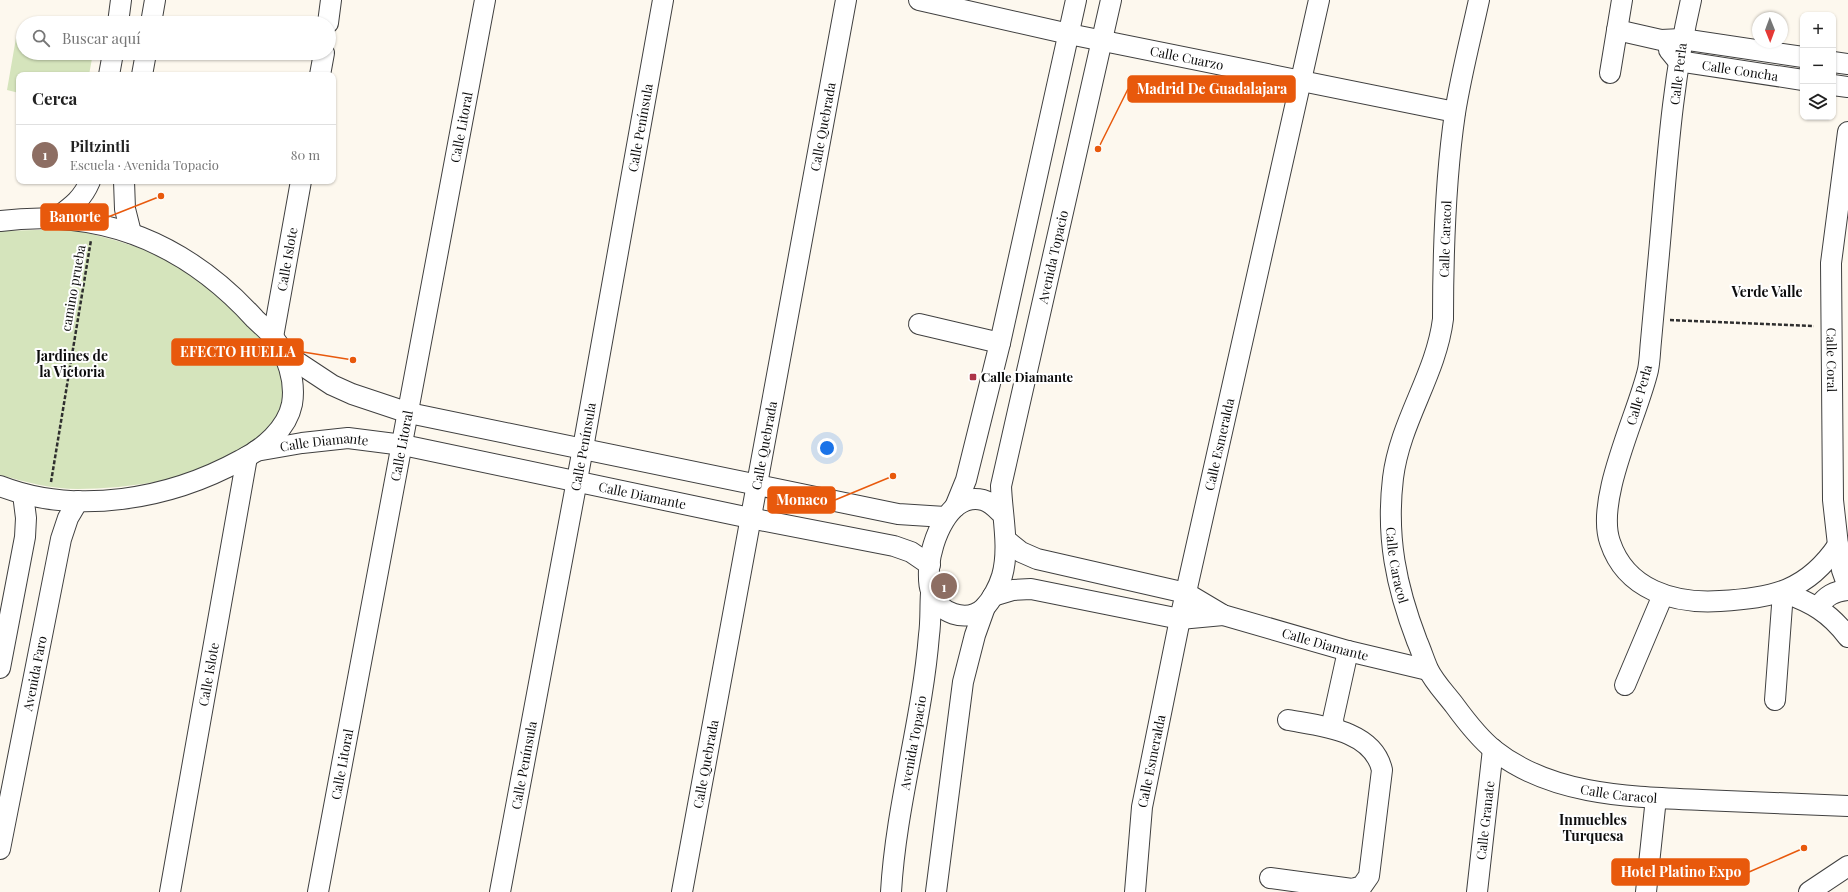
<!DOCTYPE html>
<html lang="es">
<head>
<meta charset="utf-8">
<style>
  :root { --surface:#fff; --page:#f6f6f6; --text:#222; --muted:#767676; --line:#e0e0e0; --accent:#db2777 }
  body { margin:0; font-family:"Playfair Display",serif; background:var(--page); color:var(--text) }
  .controls { position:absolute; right:12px; top:12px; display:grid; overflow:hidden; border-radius:8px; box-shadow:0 1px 3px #0004 }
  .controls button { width:36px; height:36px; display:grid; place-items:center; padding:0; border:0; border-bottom:1px solid var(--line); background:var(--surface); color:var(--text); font:20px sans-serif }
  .compass { position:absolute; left:1752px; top:12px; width:36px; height:36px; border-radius:50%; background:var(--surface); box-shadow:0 1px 3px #0004; rotate:179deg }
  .you { position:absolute; left:827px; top:448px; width:14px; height:14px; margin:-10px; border:3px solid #fff; border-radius:50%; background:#1a73e8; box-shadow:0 0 0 6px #1a73e833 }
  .badge { display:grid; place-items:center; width:26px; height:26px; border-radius:50%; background:var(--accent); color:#fff; font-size:13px; font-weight:700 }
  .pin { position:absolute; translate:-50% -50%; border:2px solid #fff; box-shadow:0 1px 4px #0006 }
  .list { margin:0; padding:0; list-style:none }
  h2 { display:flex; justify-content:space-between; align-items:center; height:52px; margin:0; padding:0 16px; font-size:17px }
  h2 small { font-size:13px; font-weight:400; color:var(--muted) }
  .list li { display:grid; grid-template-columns:26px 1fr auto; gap:12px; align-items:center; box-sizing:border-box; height:60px; padding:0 16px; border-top:1px solid var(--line) }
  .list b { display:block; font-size:15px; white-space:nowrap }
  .list p { margin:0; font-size:13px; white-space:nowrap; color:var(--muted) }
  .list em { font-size:13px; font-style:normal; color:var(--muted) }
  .icon { flex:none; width:22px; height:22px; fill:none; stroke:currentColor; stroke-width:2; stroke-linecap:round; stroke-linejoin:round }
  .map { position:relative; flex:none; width:1848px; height:892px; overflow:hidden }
  .search { position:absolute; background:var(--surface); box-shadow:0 1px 3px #0004; left:16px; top:16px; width:320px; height:44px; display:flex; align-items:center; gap:10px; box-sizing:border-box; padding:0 14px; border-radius:22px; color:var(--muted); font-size:15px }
  .panel { position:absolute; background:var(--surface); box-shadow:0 1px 3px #0004; left:16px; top:72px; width:320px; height:112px; border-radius:8px }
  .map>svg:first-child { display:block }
</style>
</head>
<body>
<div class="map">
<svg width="1848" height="892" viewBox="0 0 1848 892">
  <rect width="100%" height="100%" fill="#fdf8ee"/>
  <!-- green -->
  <path fill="#d5e4bc" d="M16,38L23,40V53H93L89,75H19V93L7,90Z
    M72,229C107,238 141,246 173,262C181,266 189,273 196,279C222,299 283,349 284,384C287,470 141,489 78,489C51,489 26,482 0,475V231Z"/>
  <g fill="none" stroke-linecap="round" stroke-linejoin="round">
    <!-- minor casing -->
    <g stroke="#404040" stroke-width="22">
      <g id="minor">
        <path id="s1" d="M919,0L1069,34L1455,112"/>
        <path id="s2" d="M1479,0C1471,37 1461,75 1455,113C1445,181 1443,250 1443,319C1436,375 1400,421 1393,478C1386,537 1396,586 1417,641C1421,650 1424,660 1428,669C1434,682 1446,694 1455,706C1466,721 1479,738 1494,750C1552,796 1631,797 1702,800C1750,802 1799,804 1848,806"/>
        <path d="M1691,0C1670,90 1666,183 1657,275C1655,297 1653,319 1651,341C1650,350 1650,360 1648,370C1638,414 1595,499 1610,542C1626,590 1674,604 1720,601C1773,598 1807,591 1838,545"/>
        <path d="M118,23L121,0"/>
        <path d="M151,23L155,0"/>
        <path d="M328,23L331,0"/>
        <path d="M1617,30L1661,40L1682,39L1803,57"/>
        <path id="s3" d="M1669,50L1678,61L1803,80"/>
        <path d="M1833,62L1848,64"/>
        <path d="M1610,73L1622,0"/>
        <path d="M109,75L113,53"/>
        <path d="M142,75L146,53"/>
        <path d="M320,75L324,53"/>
        <path d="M1833,85L1848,87"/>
        <path id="s4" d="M1848,132L1831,263L1833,500L1838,545L1842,570L1848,587"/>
        <path d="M124,181L125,209L131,233"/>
        <path d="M55,219C71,207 82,200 90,181"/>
        <path d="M0,221C102,208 187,244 255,319C261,325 268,330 273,337C287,355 296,380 292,404C287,429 263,449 241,460C170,499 77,516 0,486"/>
        <path d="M919,324L1000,343"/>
        <path id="s5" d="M273,337L301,181"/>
        <path d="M282,352L332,385L352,394L409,413L898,514L945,517"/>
        <path id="s6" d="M256,451L302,443L348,438L403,445L750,518L894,546L911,552L930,565"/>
        <path d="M955,507L966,480L1000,343L1076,0"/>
        <path id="s7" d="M1002,514C996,508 991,502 983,500C949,491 931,542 929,567C929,575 928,584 931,591C937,613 967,624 984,608C992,600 999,586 1002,576C1010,548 1002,515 1001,486L1111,0"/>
        <path id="s8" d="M1006,540L1021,552L1037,559L1186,593L1223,615L1348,651L1428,670"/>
        <path d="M1783,592C1812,603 1829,612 1848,637"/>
        <path d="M993,596L1013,590L1031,589L1180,619L1223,615"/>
        <path d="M1818,607C1826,596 1834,591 1848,590"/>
        <path d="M0,668L25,537L26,518L23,494"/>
        <path d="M1625,685L1663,595"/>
        <path d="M1775,700L1783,592"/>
        <path d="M1334,728L1333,719L1348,651"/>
        <path id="s9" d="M0,849L61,539L68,518L78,501"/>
        <path d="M1270,878L1352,889L1362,886L1369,876L1382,770C1373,730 1321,726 1288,720"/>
        <path id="s10" d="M170,892L247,457"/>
        <path id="s11" d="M318,892L485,0"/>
        <path id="s12" d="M500,892L583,448L663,0"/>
        <path id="s13" d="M682,892L846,0"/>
        <path id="s14" d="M891,892C896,805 922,722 929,635C931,621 930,607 931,593"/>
        <path d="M936,892L963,682L975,635L985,607"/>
        <path id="s15" d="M1135,892L1142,807L1180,619L1319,0"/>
        <path id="s16" d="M1477,892L1493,749"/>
        <path d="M1646,892L1656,798"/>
        <path d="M1809,892L1848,866"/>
      </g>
    </g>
    <!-- path -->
    <path stroke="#2f2f2f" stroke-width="2.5" stroke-dasharray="4 2" stroke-linecap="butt" d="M1670,320L1814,326
      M51,482L91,240"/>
    <!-- minor -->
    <use href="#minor" stroke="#fff" stroke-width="20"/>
  </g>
  <!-- markers -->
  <rect fill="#ad3447" stroke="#fff" stroke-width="1.5" x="969" y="373" width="8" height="8" rx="2"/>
  <g text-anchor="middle" stroke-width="4" stroke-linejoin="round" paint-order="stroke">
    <!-- street labels -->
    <g font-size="13" fill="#0d0d0d" stroke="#fff">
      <text dy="5" stroke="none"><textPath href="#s1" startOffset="274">Calle Cuarzo</textPath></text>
      <text dy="5" stroke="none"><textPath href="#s3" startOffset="77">Calle Concha</textPath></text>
      <text transform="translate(1678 74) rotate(-83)" y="5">Calle Perla</text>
      <text dy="5" stroke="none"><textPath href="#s12" startOffset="777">Calle Península</textPath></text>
      <text dy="5" stroke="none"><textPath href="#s13" startOffset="778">Calle Quebrada</textPath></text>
      <text dy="5" stroke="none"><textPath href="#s11" startOffset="778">Calle Litoral</textPath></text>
      <text transform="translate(1445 239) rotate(-88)" y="5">Calle Caracol</text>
      <text dy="5" stroke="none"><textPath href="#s7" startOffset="573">Avenida Topacio</textPath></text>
      <text dy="5" stroke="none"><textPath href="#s5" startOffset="79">Calle Islote</textPath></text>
      <text transform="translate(73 288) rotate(-80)" y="5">camino prueba</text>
      <text dy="5" stroke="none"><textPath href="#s4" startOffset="229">Calle Coral</textPath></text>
      <text transform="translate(1639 395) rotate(-74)" y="5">Calle Perla</text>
      <text dy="5" stroke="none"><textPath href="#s6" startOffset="69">Calle Diamante</textPath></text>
      <text dy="5" stroke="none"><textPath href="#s15" startOffset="456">Calle Esmeralda</textPath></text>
      <text dy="5" stroke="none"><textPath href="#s11" startOffset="454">Calle Litoral</textPath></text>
      <text dy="5" stroke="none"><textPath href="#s12" startOffset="453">Calle Península</textPath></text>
      <text dy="5" stroke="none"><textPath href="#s13" startOffset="454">Calle Quebrada</textPath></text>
      <text dy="5" stroke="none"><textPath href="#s6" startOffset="393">Calle Diamante</textPath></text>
      <text dy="5" stroke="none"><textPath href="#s2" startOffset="577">Calle Caracol</textPath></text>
      <text dy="5" stroke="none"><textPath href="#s8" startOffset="339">Calle Diamante</textPath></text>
      <text dy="5" stroke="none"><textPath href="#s9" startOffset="179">Avenida Faro</textPath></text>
      <text dy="5" stroke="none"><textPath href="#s10" startOffset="221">Calle Islote</textPath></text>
      <text dy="5" stroke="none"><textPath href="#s14" startOffset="151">Avenida Topacio</textPath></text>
      <text dy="5" stroke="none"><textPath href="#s15" startOffset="132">Calle Esmeralda</textPath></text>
      <text dy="5" stroke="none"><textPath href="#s11" startOffset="130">Calle Litoral</textPath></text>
      <text dy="5" stroke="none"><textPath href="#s12" startOffset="129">Calle Península</textPath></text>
      <text dy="5" stroke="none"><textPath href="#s13" startOffset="130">Calle Quebrada</textPath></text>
      <text dy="5" stroke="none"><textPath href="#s2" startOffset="925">Calle Caracol</textPath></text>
      <text dy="5" stroke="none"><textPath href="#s16" startOffset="72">Calle Granate</textPath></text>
    </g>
    <!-- poi labels -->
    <g font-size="13" font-weight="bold" fill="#0d0d0d" stroke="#fff" text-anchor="start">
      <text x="981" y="382">Calle Diamante</text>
    </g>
    <!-- neighbourhood labels -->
    <g font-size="14" font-weight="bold" fill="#0d0d0d" stroke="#fff">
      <text x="1767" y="297">Verde Valle</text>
      <text x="72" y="361">Jardines de<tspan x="72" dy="16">la Victoria</tspan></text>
      <text x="1593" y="825">Inmuebles<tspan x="1593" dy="16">Turquesa</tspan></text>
    </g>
  </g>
  <!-- callouts -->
  <path fill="none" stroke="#e8590c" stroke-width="1.5" d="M1098 149L1128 89M161 196L108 217M353 360L303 352M893 476L835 500M1804 848L1749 872"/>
  <g fill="#e8590c" stroke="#fff" stroke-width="1.5">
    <circle cx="1098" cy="149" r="4"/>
    <circle cx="161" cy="196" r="4"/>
    <circle cx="353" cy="360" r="4"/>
    <circle cx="893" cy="476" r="4"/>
    <circle cx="1804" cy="848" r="4"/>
  </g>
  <g fill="#e8590c" stroke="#e8590c" stroke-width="1.5">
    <rect x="1128" y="76" width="167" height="26" rx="4"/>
    <rect x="41" y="204" width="67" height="26" rx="4"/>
    <rect x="172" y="339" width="131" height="26" rx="4"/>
    <rect x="768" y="487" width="67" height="26" rx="4"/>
    <rect x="1612" y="859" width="137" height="26" rx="4"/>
  </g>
  <g font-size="14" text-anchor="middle" font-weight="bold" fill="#fff">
    <text x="1212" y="94">Madrid De Guadalajara</text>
    <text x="75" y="222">Banorte</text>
    <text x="238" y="357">EFECTO HUELLA</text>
    <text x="802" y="505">Monaco</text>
    <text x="1681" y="877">Hotel Platino Expo</text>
  </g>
</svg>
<div class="controls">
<button>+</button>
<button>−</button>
<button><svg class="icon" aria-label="layers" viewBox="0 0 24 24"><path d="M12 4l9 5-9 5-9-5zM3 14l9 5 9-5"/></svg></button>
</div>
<svg class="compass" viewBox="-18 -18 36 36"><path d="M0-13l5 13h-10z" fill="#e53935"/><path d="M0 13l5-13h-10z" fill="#767676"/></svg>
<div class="you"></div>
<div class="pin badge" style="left:944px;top:586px;background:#8d6e63">1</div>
<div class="search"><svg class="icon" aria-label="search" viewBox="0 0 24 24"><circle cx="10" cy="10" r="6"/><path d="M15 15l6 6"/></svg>Buscar aquí</div>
<section class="panel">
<h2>Cerca<small></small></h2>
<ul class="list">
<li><span class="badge" style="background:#8d6e63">1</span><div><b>Piltzintli</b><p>Escuela · Avenida Topacio</p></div><em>80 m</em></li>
</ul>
</section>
</div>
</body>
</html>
